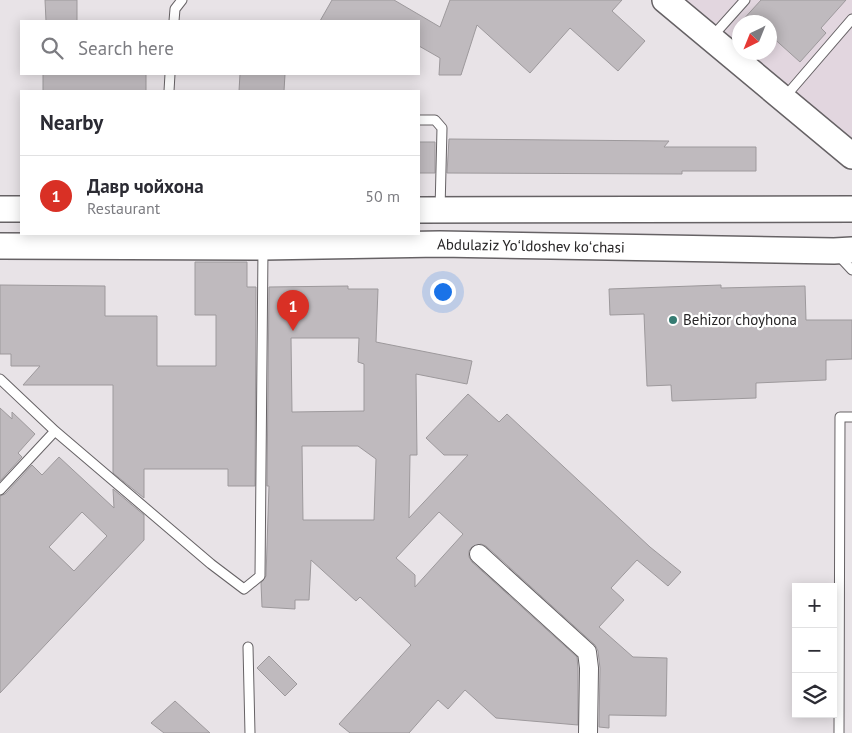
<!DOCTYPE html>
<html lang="en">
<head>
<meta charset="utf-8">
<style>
  :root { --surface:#fff; --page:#f2f2f3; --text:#2b2b33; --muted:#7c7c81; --line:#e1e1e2; --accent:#d93025 }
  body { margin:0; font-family:"PT Sans",sans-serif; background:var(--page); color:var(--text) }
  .controls { position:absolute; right:15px; bottom:15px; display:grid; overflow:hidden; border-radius:0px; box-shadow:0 2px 12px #0003 }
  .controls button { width:45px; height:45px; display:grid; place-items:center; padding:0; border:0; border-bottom:1px solid var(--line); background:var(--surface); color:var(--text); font:25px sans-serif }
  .compass { position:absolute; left:732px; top:15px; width:45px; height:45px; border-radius:50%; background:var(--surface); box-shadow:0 2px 12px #0003; rotate:223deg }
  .you { position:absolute; left:442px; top:291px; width:18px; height:18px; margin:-12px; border:4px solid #fff; border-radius:50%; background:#1a73e8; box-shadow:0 0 0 8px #1a73e833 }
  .badge { display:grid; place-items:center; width:32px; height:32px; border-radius:50%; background:var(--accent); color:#fff; font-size:16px; font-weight:700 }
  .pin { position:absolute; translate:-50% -41px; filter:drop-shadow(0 1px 2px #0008) }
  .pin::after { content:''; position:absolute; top:26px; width:18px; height:15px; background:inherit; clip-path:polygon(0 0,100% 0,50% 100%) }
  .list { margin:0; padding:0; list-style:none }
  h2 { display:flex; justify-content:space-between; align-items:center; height:65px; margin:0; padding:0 20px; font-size:21px }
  h2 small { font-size:16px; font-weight:400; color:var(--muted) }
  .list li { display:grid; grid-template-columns:32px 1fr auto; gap:15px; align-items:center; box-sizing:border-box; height:80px; padding:0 20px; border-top:1px solid var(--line) }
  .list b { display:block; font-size:19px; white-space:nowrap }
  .list p { margin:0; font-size:16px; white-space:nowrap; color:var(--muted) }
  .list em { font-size:16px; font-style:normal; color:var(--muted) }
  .icon { flex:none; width:28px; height:28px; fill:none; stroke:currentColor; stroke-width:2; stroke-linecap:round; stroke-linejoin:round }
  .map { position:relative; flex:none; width:852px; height:733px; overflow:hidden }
  .search { position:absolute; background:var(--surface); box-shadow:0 2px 12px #0003; left:20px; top:20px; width:400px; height:55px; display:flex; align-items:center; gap:12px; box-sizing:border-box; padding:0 18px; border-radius:0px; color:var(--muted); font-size:19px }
  .panel { position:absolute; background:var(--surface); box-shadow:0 2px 12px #0003; left:20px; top:90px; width:400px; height:145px; border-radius:0px }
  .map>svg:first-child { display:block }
</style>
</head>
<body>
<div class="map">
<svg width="852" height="733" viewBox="0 0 852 733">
  <rect width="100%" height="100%" fill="#e8e3e7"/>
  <!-- built -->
  <path fill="#e2d6df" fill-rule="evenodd" d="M670,0H852V150ZM740,22H770V52H740Z"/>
  <!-- building -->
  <path fill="#bfbabe" stroke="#9d999c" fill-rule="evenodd" d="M45,0H77V21H46Z
    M332,0H394L440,27L450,0H622L612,11L645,41L618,71L570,28L530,73L477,25L461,75H439L440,58L419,46V21H320Z
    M761,0H846L821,28L826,33L800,62L770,35V22H741Z
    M43,74H146V91H43Z
    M240,74H285L284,91H239Z
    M449,139L669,141L664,147H756V171H682V174L447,173Z
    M419,142H435V173H419Z
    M195,262H247V287H256L255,486H228V469H144V498L113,473V385H23L40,366H11V354H0V285L105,286V316H157V366H216V315H195Z
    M721,285V288L805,286L806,320H852V359L826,360V380L756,383V398L672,401L671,385L647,386L644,314L610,315L609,289Z
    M348,286V289H378L376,342L472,361L467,384L416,374L417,455H410L409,518L468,455H444L426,438L468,394L499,422L507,414L650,547L681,572L668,586L637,560L611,588L624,600L599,627L633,657L667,658L666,716L609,715V728L599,727L600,668L598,651L595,645L486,546L481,544L472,547L469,551V557L472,562L577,657L578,669V725L496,718L465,690L448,709L438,700L409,733H350L339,724L411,645L360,597L356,601L311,560L309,600H295V609L262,607L261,583L266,576L269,486H267L269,287ZM291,338H359L358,362L364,364V411L292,412ZM302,446H358L376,459L374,520H303ZM439,512L463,534L415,587V575L396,558Z
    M0,408L12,419V412L35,434L18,453L22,457L0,481Z
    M59,457L114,508L113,489L144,515V540L0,693V496L5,494L32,465L42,475ZM82,512L107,536L74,571L49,547Z
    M269,656L297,684L285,696L257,668Z
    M175,701L210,733H164L151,723Z"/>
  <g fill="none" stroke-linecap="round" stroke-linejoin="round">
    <!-- lane casing -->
    <g stroke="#666265" stroke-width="11">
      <path id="lane" d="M174,21L175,9L182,0
        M711,38L745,0
        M169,91L170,74
        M784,98L852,19
        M419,120H435L442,128L440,210
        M838,255L852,270
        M0,379L55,431L211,564L244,589L260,576L263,248
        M0,490L55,431
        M248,647L250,733
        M839,733L840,417H852"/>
    </g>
    <!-- street casing -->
    <g stroke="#666265" stroke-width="20">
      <path id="street" d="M479,554L587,652L589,668L588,733"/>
    </g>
    <!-- secondary casing -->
    <g stroke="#666265" stroke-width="28">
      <path id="secondary" d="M665,0L852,156
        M0,209H21
        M419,210L852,209
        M0,246L263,247L440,244L834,251L852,250"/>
    </g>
    <!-- lane -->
    <use href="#lane" stroke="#fff" stroke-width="9"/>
    <!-- street -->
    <use href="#street" stroke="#fff" stroke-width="18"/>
    <!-- secondary -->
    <use href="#secondary" stroke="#fff" stroke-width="25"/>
  </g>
  <!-- markers -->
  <circle fill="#367c73" stroke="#fff" stroke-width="2" cx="673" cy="320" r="5"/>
  <g text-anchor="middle" stroke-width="4.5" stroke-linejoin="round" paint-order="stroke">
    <!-- street labels -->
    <g font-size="15" fill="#272526" stroke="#fff">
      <text transform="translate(531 246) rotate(1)" y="5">Abdulaziz Yoʻldoshev koʻchasi</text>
    </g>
    <!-- poi labels -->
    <g font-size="15" fill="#272526" stroke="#fff" text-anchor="start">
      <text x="683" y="325">Behizor choyhona</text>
    </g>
  </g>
</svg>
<div class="controls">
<button>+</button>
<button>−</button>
<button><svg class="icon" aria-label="layers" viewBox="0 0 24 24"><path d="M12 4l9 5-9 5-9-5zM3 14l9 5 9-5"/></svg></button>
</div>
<svg class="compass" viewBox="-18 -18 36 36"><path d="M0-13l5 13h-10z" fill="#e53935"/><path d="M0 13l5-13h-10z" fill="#7c7c81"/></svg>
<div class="you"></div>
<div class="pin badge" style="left:293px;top:331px">1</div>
<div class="search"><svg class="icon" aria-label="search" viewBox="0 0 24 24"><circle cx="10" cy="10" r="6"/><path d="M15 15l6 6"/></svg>Search here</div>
<section class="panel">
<h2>Nearby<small></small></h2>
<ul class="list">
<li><span class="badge">1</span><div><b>Давр чойхона</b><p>Restaurant</p></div><em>50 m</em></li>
</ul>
</section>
</div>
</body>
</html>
